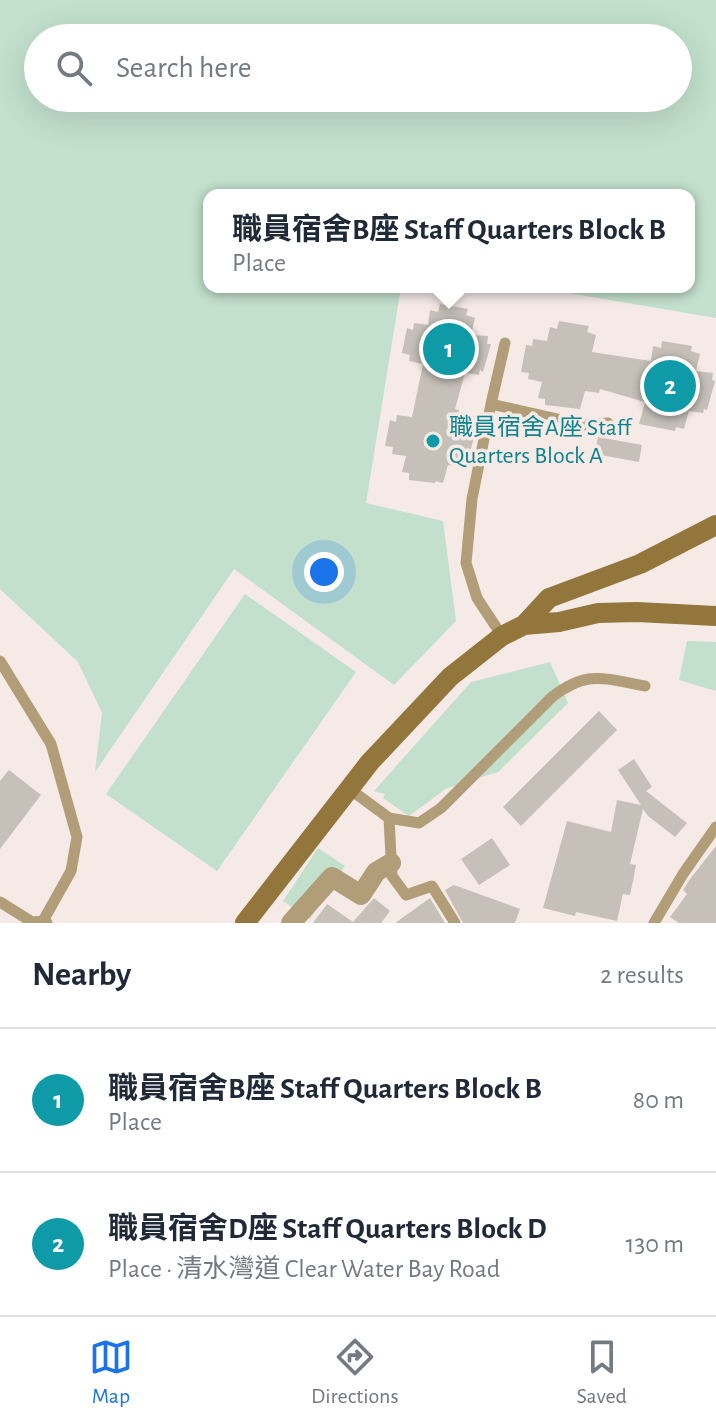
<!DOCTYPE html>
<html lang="en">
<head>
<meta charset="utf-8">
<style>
  :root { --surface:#fff; --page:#f6f6f7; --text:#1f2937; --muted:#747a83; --line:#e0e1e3; --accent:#1a73e8 }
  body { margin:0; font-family:"Alegreya Sans","Noto Sans TC",sans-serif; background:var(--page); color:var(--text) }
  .you { position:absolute; left:324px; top:572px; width:28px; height:28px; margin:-20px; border:6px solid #fff; border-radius:50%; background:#1a73e8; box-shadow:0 0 0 12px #1a73e833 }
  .badge { display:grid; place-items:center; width:52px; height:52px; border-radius:50%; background:var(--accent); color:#fff; font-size:26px; font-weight:700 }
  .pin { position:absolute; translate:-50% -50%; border:4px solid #fff; box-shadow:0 2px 8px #0006 }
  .popup { position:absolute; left:203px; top:189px; width:492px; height:104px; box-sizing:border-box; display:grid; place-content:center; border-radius:16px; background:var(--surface); filter:drop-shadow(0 2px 6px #0005); font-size:26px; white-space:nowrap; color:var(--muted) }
  .popup b { font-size:30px; color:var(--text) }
  .popup::after { content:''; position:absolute; left:50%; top:100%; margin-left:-16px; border:16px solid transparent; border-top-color:var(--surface) }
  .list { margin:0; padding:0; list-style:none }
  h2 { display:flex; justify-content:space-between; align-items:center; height:104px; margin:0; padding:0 32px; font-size:34px }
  h2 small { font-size:26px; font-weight:400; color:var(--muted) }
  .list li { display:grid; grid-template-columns:52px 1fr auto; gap:24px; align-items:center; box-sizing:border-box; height:144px; padding:0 32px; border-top:2px solid var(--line) }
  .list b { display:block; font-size:30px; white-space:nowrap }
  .list p { margin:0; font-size:26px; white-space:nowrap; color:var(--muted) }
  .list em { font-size:26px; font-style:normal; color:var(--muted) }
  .icon { flex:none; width:44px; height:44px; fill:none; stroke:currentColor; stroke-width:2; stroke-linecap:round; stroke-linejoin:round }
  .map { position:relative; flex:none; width:716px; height:923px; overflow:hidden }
  .search { position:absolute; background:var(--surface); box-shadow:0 8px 32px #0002; left:24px; right:24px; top:24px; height:88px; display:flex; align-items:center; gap:20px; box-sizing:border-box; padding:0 28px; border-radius:44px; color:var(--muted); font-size:30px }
  .sheet { height:392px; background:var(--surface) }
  nav { display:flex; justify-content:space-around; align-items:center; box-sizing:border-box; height:112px; border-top:2px solid var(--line); background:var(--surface); font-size:22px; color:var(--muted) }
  nav a { display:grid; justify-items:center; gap:4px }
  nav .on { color:var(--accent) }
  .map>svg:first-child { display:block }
</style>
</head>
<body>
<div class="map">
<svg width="716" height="923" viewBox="0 0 716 923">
  <rect width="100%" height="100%" fill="#f5eae6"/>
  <!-- green -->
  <path fill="#c2e0cc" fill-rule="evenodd" d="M0,0H716V318L533,287H689V195H209V287H401L366,503L443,521L456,621L394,685L234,569L95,772L102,713L78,662L0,589ZM678,38V98H38V38Z
    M245,594L356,672L217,871L106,794Z
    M687,641L716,642V691L679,680Z
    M550,662L568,703L498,772L447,788L409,816L383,798L385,794L374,791L471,682Z
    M318,848L345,866L310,919L283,901Z"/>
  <!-- building -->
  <path fill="#c7c0b9" d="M440,304L468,309L466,315L475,318L471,335L488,336L487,344H491L483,372L480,370L479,375L465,373L455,409L459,410L455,428L472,429L471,436L474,437L467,464L464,463L462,467L448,465L443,483L436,481L435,483L409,480V473L402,472L406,456L392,454L393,447L385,446L390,420L396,422L397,415L412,417L423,364L409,361L410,355L402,353L407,328L413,330L414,323L428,325L430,310L438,312Z
    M559,321L589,326L587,332L596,335L592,352L651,361L653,346L661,348L662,341L692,346L691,351L700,354L696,371L713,373L712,380L715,381L707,410L704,409L703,413L689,411L684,429L676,427L675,431L639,424L645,402L600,389L599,393L585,391L580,409L545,405V399L538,398L542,382L528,379L529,373L521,372L526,345L532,346L533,339L547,341L550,327L557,329Z
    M598,437L642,445L639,462L595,454Z
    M599,711L617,730L521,826L503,807Z
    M634,759L652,787L646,791L687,823L675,837L648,816L643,809L630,864L636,865L633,881L630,895L623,894L617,921L576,912L575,916L543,908L567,821L611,832L617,800L641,805L618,770Z
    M9,770L41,795L0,849V781Z
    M492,838L510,865L479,885L461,859Z
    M716,846V923H679L670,917L687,894L683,890L690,879Z
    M454,885L520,909L515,923H463L445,890Z
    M374,898L390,911L381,923H313L327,904L353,922Z
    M430,898L445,923H395Z"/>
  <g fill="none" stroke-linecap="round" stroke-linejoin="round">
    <!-- lane -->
    <path stroke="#b19d78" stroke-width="11" d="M491,404L505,343
      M502,636L477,598L466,563L472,499L491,404L584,425L608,423
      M0,661L51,744L77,837L71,871L43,921L47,923
      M351,790L389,818L419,823L441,808L552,697C588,669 605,679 645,686
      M389,818L392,876L406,895L432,886L455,923
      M0,902L32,922L43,921
      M654,923L683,874L716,827"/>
    <!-- street -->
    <path stroke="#b19d78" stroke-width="20" d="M291,923L332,877L361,895L376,872L391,863"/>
    <!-- secondary -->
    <path stroke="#93763c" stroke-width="20" d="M524,625L549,598L640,564L716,525
      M245,923L370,762L450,677L502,636L524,625L559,622L598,613L637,612L716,616"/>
  </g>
  <!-- markers -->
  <circle fill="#0f9aa8" stroke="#f5eae6" stroke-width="3" cx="433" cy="441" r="8"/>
  <g text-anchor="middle" stroke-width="7" stroke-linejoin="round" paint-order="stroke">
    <!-- culture labels -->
    <g font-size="24" fill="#0d838f" stroke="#f5eae6" text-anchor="start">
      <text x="449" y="435">職員宿舍A座 Staff<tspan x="449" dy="28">Quarters Block A</tspan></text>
    </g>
  </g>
</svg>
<div class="you"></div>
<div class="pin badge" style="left:449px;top:349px;background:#0f9aa8">1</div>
<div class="popup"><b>職員宿舍B座 Staff Quarters Block B</b>Place</div>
<div class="pin badge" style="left:670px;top:386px;background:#0f9aa8">2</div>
<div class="search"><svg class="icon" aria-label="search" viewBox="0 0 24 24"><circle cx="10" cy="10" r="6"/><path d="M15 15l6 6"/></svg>Search here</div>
</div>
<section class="sheet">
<h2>Nearby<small>2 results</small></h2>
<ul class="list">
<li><span class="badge" style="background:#0f9aa8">1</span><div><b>職員宿舍B座 Staff Quarters Block B</b><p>Place</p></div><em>80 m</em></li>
<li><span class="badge" style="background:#0f9aa8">2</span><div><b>職員宿舍D座 Staff Quarters Block D</b><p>Place · 清水灣道 Clear Water Bay Road</p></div><em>130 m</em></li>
</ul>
</section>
<nav>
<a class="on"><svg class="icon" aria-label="map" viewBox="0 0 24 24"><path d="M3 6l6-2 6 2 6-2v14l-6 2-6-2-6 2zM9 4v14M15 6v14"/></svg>Map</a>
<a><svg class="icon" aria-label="directions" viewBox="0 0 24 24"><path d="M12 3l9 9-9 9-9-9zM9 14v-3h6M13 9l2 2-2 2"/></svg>Directions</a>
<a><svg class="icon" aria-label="saved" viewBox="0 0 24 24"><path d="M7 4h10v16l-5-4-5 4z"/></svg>Saved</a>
</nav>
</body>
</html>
